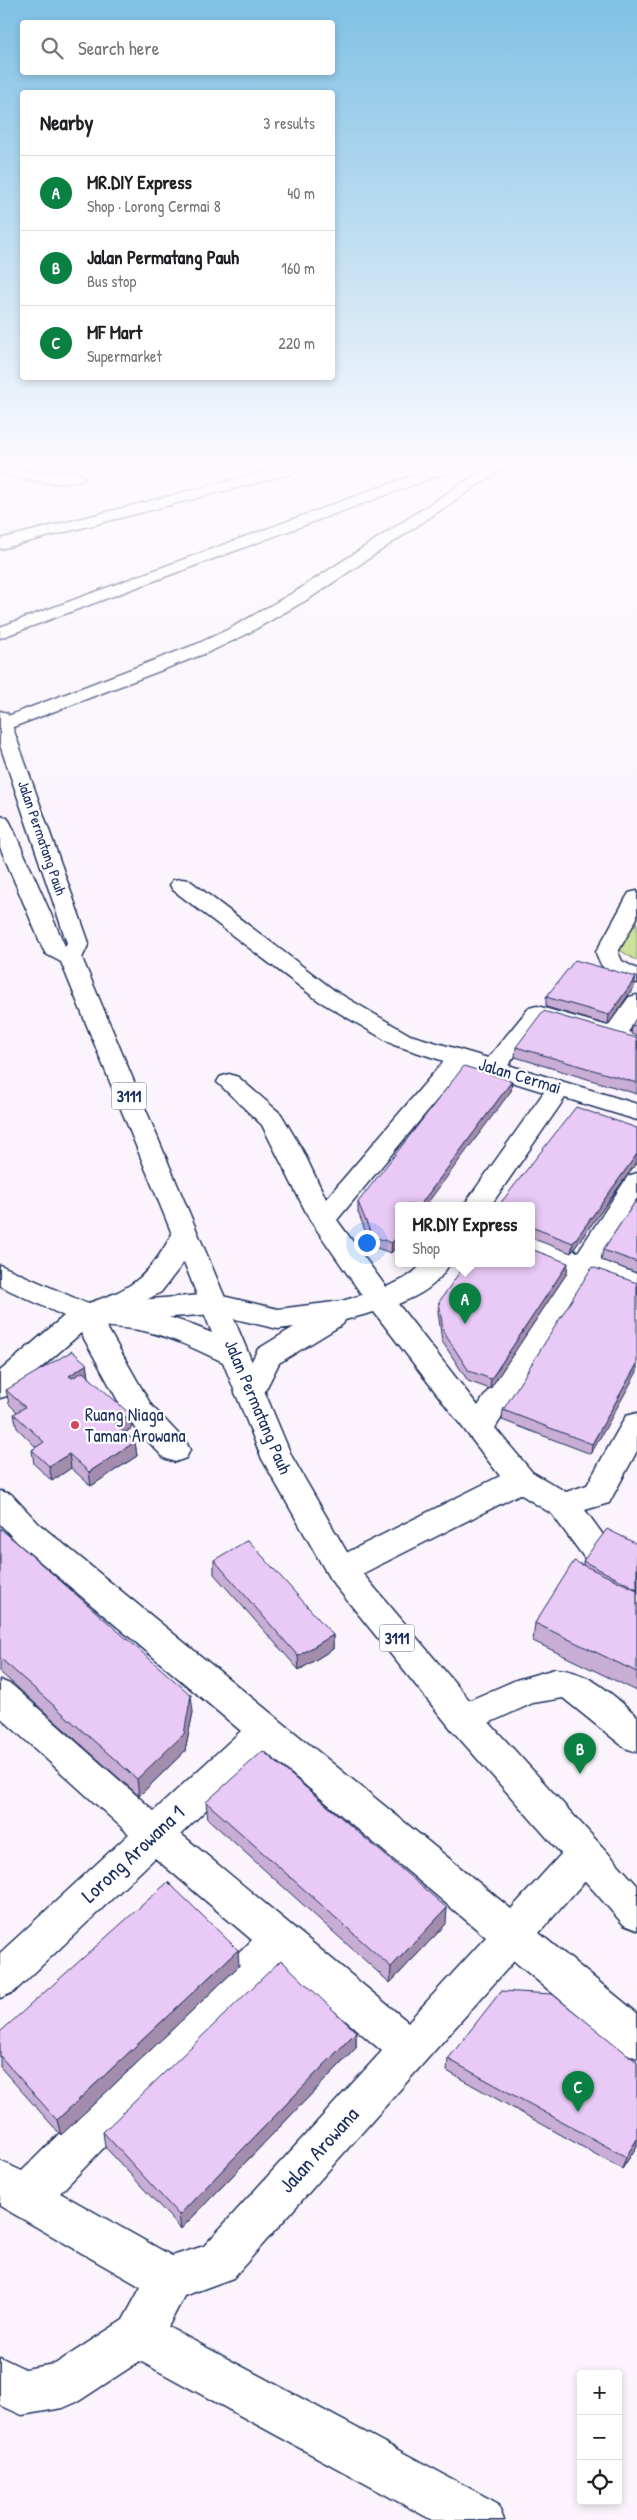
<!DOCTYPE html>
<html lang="en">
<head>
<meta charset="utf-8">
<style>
  :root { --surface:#fff; --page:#f6f6f6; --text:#202124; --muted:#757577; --line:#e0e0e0; --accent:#0b8043 }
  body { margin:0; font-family:"Patrick Hand",sans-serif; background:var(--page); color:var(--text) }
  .controls { position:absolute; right:15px; bottom:15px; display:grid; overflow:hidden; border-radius:5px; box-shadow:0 2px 8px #0003 }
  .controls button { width:45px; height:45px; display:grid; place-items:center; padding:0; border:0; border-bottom:1px solid var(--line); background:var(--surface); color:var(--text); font:25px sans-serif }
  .you { position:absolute; left:366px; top:1242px; width:18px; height:18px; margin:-12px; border:4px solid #fff; border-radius:50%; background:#1a73e8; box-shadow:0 0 0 8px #1a73e833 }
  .badge { display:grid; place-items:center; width:32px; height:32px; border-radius:50%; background:var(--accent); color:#fff; font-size:16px; font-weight:700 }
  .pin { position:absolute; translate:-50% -41px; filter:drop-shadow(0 1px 2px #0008) }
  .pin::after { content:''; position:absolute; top:26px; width:18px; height:15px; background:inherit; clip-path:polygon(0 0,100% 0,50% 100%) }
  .popup { position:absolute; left:395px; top:1202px; width:140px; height:65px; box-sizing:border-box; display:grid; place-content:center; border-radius:5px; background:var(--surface); filter:drop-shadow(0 1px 4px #0005); font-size:16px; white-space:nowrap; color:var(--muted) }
  .popup b { font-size:19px; color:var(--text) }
  .popup::after { content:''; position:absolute; left:50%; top:100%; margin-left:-10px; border:10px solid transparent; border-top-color:var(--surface) }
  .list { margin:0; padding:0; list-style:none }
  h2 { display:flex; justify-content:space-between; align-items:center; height:65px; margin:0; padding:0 20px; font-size:21px }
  h2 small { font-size:16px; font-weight:400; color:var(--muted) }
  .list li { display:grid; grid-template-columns:32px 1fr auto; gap:15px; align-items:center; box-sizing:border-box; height:75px; padding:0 20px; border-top:1px solid var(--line) }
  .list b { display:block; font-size:19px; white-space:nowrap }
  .list p { margin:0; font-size:16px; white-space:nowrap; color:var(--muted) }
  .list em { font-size:16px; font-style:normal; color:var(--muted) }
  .icon { flex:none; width:28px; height:28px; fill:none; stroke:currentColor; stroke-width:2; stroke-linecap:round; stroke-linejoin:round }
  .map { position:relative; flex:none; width:637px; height:2520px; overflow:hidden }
  .search { position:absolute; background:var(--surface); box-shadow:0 2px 8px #0003; left:20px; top:20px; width:315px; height:55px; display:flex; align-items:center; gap:12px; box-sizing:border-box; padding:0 18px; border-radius:5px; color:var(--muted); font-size:19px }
  .panel { position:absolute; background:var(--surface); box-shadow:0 2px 8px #0003; left:20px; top:90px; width:315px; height:290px; border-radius:5px }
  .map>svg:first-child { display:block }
</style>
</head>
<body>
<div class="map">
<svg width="637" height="2520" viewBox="0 0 637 2520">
  <rect width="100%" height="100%" fill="#fbf4fd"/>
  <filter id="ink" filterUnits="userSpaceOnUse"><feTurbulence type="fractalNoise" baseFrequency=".02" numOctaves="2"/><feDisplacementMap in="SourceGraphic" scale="10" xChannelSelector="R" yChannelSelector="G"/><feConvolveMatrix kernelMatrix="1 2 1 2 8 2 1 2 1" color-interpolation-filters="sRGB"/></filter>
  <g filter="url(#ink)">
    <!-- green -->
    <path fill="#cde298" stroke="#74887b" d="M637,915V961L618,949Z"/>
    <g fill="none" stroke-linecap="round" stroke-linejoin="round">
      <!-- minor casing -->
      <g stroke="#1b2f5e" stroke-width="3">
        <path id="minor" d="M0,464L38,473L76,472L84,477C73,491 15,477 0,473Z
          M181,879L189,880L335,991L410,1035L488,1058L529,1008L537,1006L608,1026L629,997L637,995V1019L628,1032L637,1034V1049L542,1022L508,1065L637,1104V1120L565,1098L491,1205H464L544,1092L464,1067L337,1220L386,1287C399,1282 414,1275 422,1263H450C438,1285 421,1295 398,1304L478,1406L567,1269L531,1255V1236L578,1252L628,1176L637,1173V1203L601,1260L637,1274V1294L590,1277L495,1428L532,1472L566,1492L587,1485L626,1416L637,1413V1451L609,1503L585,1510L614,1550L637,1564V1593L625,1589L592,1568L552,1514L520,1494L352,1579L341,1583L330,1579L325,1570L330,1561L500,1476L374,1312L345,1320L343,1324L279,1363L260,1401L250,1404L240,1401L235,1393L258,1349L294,1327L278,1329L214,1314L104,1322L151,1405L186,1442L190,1450L186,1458L175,1462L164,1458L129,1421L81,1333L10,1395L0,1398V1371L64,1316L0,1286V1265L88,1304L214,1294L278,1309L342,1301L362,1295L310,1220L262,1125L217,1082L220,1077L229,1074L238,1077L281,1114L303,1151L326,1199L444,1061L394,1045L319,1001L173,890L170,885L173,880Z
          M637,891V918L618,952L622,961L637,969V983C618,978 600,973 596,952L626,898L629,893Z
          M0,1491L11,1494L39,1524L511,1909L572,1842L585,1837L598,1842L603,1854L598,1866L539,1933L637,2013V2058L623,2052L514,1961L233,2278L184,2296L168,2327L497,2503L504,2520H432L140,2361L79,2401L63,2408L22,2415L0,2405V2357L25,2369L55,2364L123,2320L141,2287L0,2206V2161L22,2171L252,1940L155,1858L14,1992L0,1998V1953L129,1834L0,1717V1680L12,1685L154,1811L241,1731L17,1542L0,1524ZM266,1752L486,1937L408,2022L181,1834ZM280,1965L382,2051L204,2246L172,2256L60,2193Z
          M555,1669C588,1670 613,1695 637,1716V1752L625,1748L563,1698L533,1703L464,1734L452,1730L447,1719L452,1708L516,1680Z"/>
      </g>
      <!-- major casing -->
      <g stroke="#1b2f5e" stroke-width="3">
        <path id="major" d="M0,711L7,713L9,717L89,943L82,958L292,1457L352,1561L476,1708L637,1885V1930L624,1925L452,1730L330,1579L262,1459L223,1362C199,1351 174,1338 148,1332C124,1326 99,1328 75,1321L71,1314L75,1307C127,1292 146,1282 172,1234L61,962L46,954L43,949L0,847V816L7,818L10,822L65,946L67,943L0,745ZM184,1262L212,1333C185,1322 159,1312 130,1309L161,1292Z"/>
      </g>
      <!-- highway casing -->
      <g stroke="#1b2f5e" stroke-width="3">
        <path id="highway" d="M296,464H319L317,467L0,549V539Z
          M443,464H463L461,467L0,638V627Z
          M492,464H509L310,598L243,636L209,652L0,732V719L197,644L231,628L298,590Z
          M0,820L9,823L12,827L9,831L0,833Z"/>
      </g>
      <!-- minor -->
      <use href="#minor" fill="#fff" fill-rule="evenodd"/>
      <!-- major -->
      <use href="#major" fill="#fff" fill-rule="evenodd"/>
      <!-- highway -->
      <use href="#highway" fill="#fff" fill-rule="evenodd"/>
    </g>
    <!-- wall -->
    <path fill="#c8add4" stroke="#1b2f5e" d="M634,987L608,1025L546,1007V997Z
      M637,1017V1036L631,1034L632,1025Z
      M637,1038V1094L515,1057L516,1047Z
      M512,1081L511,1091L399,1205V1243L391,1253L371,1246L358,1212V1202Z
      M637,1128V1162L571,1253L531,1238V1205Z
      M637,1199V1273L601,1260L603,1250Z
      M567,1273L490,1389L468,1381L442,1341L438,1312L439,1302Z
      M637,1283L591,1454L502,1420L503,1410Z
      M87,1364L89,1377L132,1428L125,1433L135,1442L137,1456L91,1486L71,1468L52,1481L34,1464L32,1450L36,1447L17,1428L14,1414L17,1412L9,1404L6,1390Z
      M0,1528L193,1712L185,1751L139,1796L0,1672Z
      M637,1544V1691L533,1641L535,1623L583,1565V1561Z
      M214,1560L333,1635V1649L299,1670L214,1574Z
      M206,1802L446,1924L390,1983L208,1819Z
      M239,1966L61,2135L0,2067V2032Z
      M356,2032V2048L181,2229L105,2147L103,2132Z
      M448,2059L637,2062V2146L622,2169L447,2071Z"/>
    <!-- shaded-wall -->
    <path fill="#a38dac" stroke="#1b2f5e" d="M636,977L634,987L608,1025L609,1015Z
      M512,1081L511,1091L426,1205H420Z
      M637,1154V1162L571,1253L573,1243Z
      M399,1233V1243L391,1253L392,1243Z
      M568,1263L567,1273L490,1389L491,1379Z
      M87,1364L89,1379L71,1390L69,1376Z
      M637,1364V1372L591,1454L592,1444Z
      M130,1414L132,1428L116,1438L115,1424Z
      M135,1442L137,1456L91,1486L89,1472Z
      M69,1454L71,1468L52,1481L49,1466Z
      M333,1635V1649L299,1670L298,1656Z
      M191,1695L193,1712L185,1751L139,1796L137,1779Z
      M447,1908L446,1924L390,1983L391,1967Z
      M238,1950L239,1966L61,2135L57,2120Z
      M356,2032V2048L181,2229L179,2215Z
      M637,2139V2146L622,2169L626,2157Z"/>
    <!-- building -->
    <path fill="#e9c9f6" stroke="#1b2f5e" d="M575,960L636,977L609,1015L546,997Z
      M543,1011L637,1038V1083L516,1047Z
      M637,1017V1026L632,1025Z
      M464,1066L512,1081L420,1205H399V1233L392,1243L372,1236L358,1202Z
      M576,1107L637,1128V1154L573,1243L531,1227V1205H499Z
      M637,1199V1262L603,1250Z
      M531,1249L568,1263L491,1379L469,1371L443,1331L439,1302L466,1263H531Z
      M592,1267L637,1283V1364L592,1444L503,1410Z
      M72,1351L87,1364L69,1376L72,1378L83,1372L130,1414L115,1424L135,1442L89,1472L69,1454L49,1466L32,1450L44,1442L14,1414L25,1407L6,1390Z
      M0,1528L191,1695L184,1734L137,1779L0,1658Z
      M607,1529L637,1544V1589L583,1561Z
      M248,1540L333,1635L298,1656L214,1560Z
      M574,1561L637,1590V1672L535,1623Z
      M263,1751L447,1908L391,1967L206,1802Z
      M168,1882L238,1950L57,2120L0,2056V2032Z
      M281,1960L356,2032L179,2215L103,2132Z
      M501,1991L552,1994L637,2062V2139L626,2157L448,2059Z"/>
  </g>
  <!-- sky -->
  <linearGradient id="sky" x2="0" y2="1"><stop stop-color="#80c1e5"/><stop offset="0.57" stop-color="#fdfafe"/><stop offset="1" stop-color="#fdfafe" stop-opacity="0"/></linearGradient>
  <rect width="637" height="816" fill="url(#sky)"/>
  <!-- markers -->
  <circle fill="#d1495b" stroke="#fff" stroke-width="2" cx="75" cy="1425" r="5"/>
  <g text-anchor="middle" stroke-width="4.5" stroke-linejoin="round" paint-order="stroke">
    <!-- far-street labels -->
    <g font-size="15" fill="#1b2f5e" stroke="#fff">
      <text transform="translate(42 838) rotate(71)" y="5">Jalan Permatang Pauh</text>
    </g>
    <!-- shield labels -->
    <g fill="#fff" stroke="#5f6d8e" stroke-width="1">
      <rect x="111.5" y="1082.5" width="35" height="27" rx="4"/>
      <rect x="379.5" y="1624.5" width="35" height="27" rx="4"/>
    </g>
    <g font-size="16" font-weight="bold" fill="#1b2f5e">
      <text x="129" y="1102">3111</text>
      <text x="397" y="1644">3111</text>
    </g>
    <!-- street labels -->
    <g font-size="18" fill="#1b2f5e" stroke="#fff">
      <text transform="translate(520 1076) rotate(17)" y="6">Jalan Cermai</text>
      <text transform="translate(258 1407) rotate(67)" y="6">Jalan Permatang Pauh</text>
    </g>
    <!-- poi labels -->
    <g font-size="18" fill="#1b2f5e" stroke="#fff" text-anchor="start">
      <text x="85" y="1421">Ruang Niaga<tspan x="85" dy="21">Taman Arowana</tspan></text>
    </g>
    <!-- near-street labels -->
    <g font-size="21" fill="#1b2f5e" stroke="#fff">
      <text transform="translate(133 1854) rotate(-43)" y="7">Lorong Arowana 1</text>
      <text transform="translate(319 2150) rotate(-48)" y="7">Jalan Arowana</text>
    </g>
  </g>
</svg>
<div class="controls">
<button>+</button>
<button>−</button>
<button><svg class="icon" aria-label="locate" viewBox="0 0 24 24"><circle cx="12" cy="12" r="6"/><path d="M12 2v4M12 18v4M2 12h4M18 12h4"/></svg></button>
</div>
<div class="you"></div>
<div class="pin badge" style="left:465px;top:1324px">A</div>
<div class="popup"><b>MR.DIY Express</b>Shop</div>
<div class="pin badge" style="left:580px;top:1774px">B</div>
<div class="pin badge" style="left:578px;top:2112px">C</div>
<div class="search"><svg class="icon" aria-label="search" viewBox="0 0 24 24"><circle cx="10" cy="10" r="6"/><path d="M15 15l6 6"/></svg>Search here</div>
<section class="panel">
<h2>Nearby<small>3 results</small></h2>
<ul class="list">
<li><span class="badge">A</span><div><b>MR.DIY Express</b><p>Shop · Lorong Cermai 8</p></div><em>40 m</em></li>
<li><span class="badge">B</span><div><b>Jalan Permatang Pauh</b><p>Bus stop</p></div><em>160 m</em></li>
<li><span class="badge">C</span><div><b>MF Mart</b><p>Supermarket</p></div><em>220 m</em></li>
</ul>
</section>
</div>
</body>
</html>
